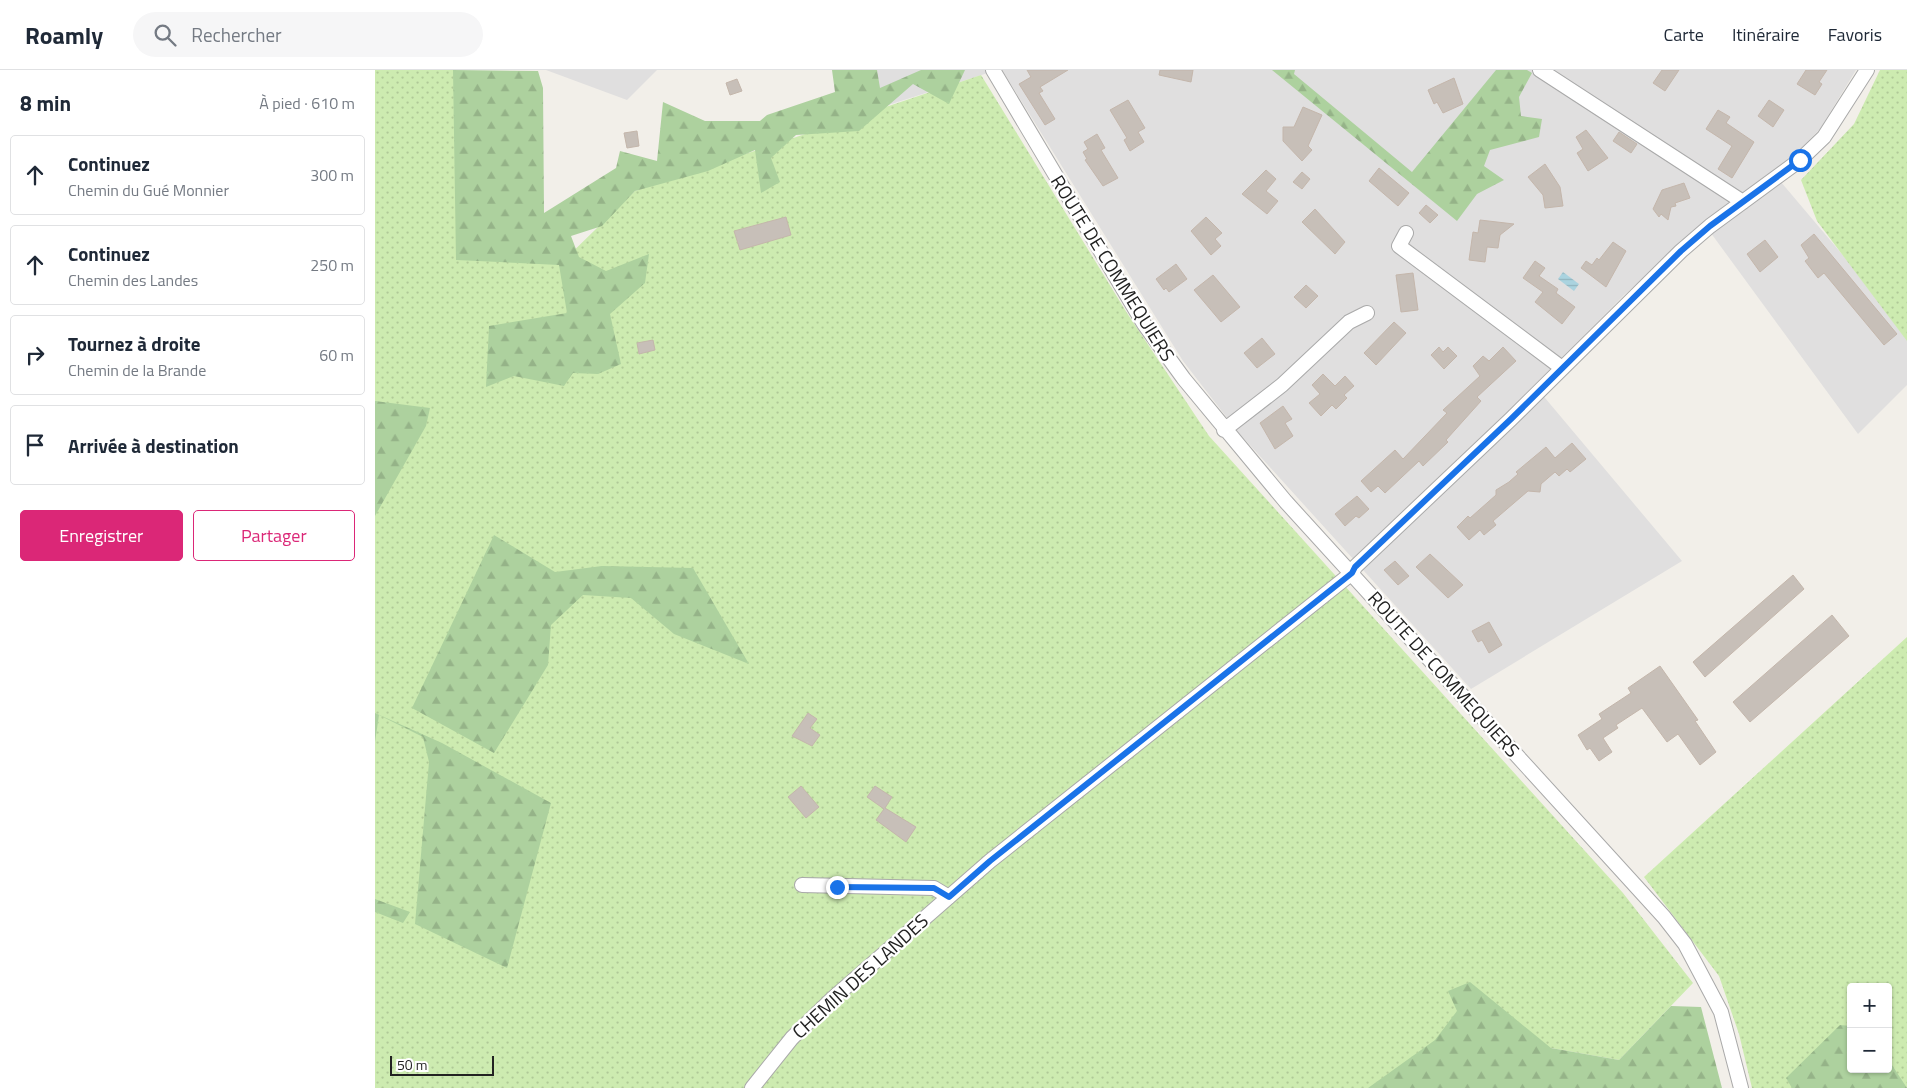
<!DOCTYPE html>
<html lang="fr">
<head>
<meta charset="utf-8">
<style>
  :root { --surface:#fff; --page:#f6f6f7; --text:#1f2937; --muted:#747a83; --line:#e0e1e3; --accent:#db2777 }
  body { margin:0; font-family:"Titillium Web",sans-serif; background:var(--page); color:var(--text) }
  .controls { position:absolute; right:15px; bottom:15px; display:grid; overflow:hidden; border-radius:5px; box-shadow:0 1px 4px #0004 }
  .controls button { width:45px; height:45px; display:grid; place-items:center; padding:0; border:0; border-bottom:1px solid var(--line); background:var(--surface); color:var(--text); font:25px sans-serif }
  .scale { position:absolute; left:15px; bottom:12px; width:104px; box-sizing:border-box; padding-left:5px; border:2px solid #222; border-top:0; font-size:14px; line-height:18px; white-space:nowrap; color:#222; -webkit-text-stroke:4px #fff; paint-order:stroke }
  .stop { position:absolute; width:15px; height:15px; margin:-11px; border:4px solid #1a73e8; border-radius:50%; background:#fff }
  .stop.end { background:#1a73e8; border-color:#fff; box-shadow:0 1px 5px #0008 }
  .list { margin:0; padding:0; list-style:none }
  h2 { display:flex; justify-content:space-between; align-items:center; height:65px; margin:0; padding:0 20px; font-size:21px }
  h2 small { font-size:16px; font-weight:400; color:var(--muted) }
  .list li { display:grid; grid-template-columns:32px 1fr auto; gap:15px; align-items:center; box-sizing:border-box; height:80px; margin:0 10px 10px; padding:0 10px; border:1px solid var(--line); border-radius:5px }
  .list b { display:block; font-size:19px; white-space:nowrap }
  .list p { margin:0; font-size:16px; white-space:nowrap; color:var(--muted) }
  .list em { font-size:16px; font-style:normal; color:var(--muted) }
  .actions { display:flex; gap:10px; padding:15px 20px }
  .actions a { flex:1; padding:11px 0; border:1px solid var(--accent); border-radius:5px; text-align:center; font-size:18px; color:var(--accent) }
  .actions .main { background:var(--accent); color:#fff }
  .icon { flex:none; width:28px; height:28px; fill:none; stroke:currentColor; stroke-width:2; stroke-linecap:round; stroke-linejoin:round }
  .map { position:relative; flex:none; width:1532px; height:1018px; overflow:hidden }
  header { display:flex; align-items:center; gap:30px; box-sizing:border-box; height:70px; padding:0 25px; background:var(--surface); border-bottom:1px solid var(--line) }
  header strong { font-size:24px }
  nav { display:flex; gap:28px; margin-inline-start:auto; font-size:18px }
  .search { width:350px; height:45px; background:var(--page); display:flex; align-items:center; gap:12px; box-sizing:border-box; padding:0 18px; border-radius:28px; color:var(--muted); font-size:19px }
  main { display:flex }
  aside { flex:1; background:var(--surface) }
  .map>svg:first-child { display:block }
</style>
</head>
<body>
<header>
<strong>Roamly</strong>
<div class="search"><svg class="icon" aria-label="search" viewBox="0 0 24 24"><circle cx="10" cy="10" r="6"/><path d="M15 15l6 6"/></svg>Rechercher</div>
<nav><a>Carte</a><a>Itinéraire</a><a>Favoris</a></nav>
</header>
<main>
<aside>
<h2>8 min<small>À pied · 610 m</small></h2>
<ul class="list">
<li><svg class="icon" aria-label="ahead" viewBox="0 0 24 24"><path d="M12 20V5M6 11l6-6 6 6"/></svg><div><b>Continuez</b><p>Chemin du Gué Monnier</p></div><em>300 m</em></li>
<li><svg class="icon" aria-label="ahead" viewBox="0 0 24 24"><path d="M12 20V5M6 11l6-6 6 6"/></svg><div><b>Continuez</b><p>Chemin des Landes</p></div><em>250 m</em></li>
<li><svg class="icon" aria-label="right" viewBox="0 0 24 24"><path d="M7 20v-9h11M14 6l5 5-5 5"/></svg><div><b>Tournez à droite</b><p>Chemin de la Brande</p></div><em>60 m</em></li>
<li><svg class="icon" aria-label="arrive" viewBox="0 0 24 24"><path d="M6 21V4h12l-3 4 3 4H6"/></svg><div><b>Arrivée à destination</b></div></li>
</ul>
<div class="actions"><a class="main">Enregistrer</a><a>Partager</a></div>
</aside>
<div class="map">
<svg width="1532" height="1018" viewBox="0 0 1532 1018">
  <defs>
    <pattern id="grass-dots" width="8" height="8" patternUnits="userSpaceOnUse" patternTransform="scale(1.25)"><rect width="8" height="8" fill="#cdebb0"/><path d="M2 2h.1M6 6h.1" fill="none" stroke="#b0c997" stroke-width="1.8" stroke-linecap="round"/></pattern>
    <pattern id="forest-firs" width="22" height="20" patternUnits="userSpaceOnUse" patternTransform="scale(1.25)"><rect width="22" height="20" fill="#add19e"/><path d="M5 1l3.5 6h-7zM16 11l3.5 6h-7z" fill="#95b388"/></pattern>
    <pattern id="water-rules" width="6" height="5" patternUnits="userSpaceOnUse" patternTransform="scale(1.25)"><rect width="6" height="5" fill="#aad3df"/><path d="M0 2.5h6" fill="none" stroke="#92b5bf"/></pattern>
  </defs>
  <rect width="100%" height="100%" fill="#f2efe9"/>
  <!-- residential -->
  <path fill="#e0dfdf" d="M171,0H282L252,30Z
    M491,0H622L498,40Z
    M627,0H1481L1445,59L1400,105L1532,261V315L1483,364L1330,155L1249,225L1160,316L1307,491L1096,619L863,362L808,291Z"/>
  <!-- grass -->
  <path fill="url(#grass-dots)" fill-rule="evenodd" d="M0,0H79L184,195L260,121L606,5L752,243L834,366L1248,823L1318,913L1244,990L1176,978L1049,1018H0Z
    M1505,0H1532V271L1442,151L1426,110L1479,54Z
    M1532,567V1018H1377L1364,964L1344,906L1269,807ZM1476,917H1513V999H1476Z"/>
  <!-- forest -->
  <path fill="url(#forest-firs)" d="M78,0L163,1L168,18L169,143L241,98L245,81L282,91L288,32L330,51H385L392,45L460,22L457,0H502L505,18L546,0H590L574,34L538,14L484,61L421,65L396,88L405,112L386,123L380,80L333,101L260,121L227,156L196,166L204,187L231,201L274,184L270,213L235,244L246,294L223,304L198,303L189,316L139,306L111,317L114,256L192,243L184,195L81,190Z
    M897,0H920L919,4L1037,102L1121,0H1152L1157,3L1144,27L1146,46L1167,49L1164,67L1115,80L1109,96L1129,110L1102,124L1082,151Z
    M0,331L55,338L51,356L0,446Z
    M119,465L180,502L227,496L318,498L374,594L299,564L256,528L208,525L176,555L173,595L119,683L37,638Z
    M0,643L67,673L176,733L132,898L40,854L54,692L48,667L4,645L0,672Z
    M0,829L35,842L28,853L0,842Z
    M1095,912L1176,978L1244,990L1296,936L1326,937L1347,1018H993L1060,970L1082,941L1073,921Z
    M1465,955L1476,956V999H1513V989L1532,1018H1417L1411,1008Z"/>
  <!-- water -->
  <path fill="url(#water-rules)" d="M1188,202L1204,214L1199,221L1183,209Z"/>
  <!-- building -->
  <path fill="#c7bfb8" stroke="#c4b6ab" d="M652,0H693L665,17L668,21L664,23L680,49L670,55L644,14L656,7Z
    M785,0H818L816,12L784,5Z
    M1287,0H1304L1290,21L1278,13Z
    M1431,0H1452L1444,12L1447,14L1440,25L1422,14Z
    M1079,8L1088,34L1068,43L1062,32L1059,34L1053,20Z
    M362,9L367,21L355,25L351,13Z
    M753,30L770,58L763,62L769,72L755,81L749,70L752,68L735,40Z
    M1394,30L1409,40L1398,57L1383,46Z
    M928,37L947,45L933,76L937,80L927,91L908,71V57H919Z
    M1343,40L1355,47L1351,53L1379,72L1357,108L1343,99L1357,76L1331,59Z
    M1211,60L1233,88L1213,101L1202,83L1208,79L1201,67Z
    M262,61L264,76L252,78L249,63Z
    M1244,62L1262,74L1256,83L1238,71Z
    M722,64L730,78L726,80L743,108L728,116L710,90L712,89L708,82L713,79L709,72Z
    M1170,94L1185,117L1188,136L1170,138L1168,125L1153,107Z
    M1004,98L1034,123L1023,136L994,111Z
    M891,100L901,109L891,121L903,131L892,144L867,124Z
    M927,102L935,109L927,119L918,112Z
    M1309,113L1315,128L1300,133L1301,136L1296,137L1293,150L1286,144L1284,147L1278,139L1287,120Z
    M1051,135L1063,145L1055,153L1044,143Z
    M940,139L970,172L960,184L927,152Z
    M411,147L416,165L365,180L359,161Z
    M831,147L847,163L840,169L846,176L836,185L816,161Z
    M1105,150L1139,154L1125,165L1123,178L1112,177L1110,192L1094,190L1098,162L1103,163Z
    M1439,164L1522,264L1509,275L1449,203L1443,208L1430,191L1434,188L1426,175Z
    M1390,170L1403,187L1385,202L1372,184Z
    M1238,172L1251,181L1231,217L1206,198L1211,191L1217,195L1222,188L1224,190Z
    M1160,191L1170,198L1164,206L1183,219L1181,223L1200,237L1187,254L1160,232L1168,222L1148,208Z
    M801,194L812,209L794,222L791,218L789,220L781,209Z
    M1038,203L1043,240L1026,242L1021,205Z
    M838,205L865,237L846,252L819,220Z
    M931,215L943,226L931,238L919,227Z
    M1019,252L1031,263L1001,295L989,283Z
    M887,268L900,284L882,298L869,283Z
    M278,270L280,280L264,284L262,273Z
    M1064,277L1068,282L1073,277L1082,286L1069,299L1056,285Z
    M1128,277L1141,291L1102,327L1106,331L1071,370L1073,372L1048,396L1044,391L1010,423L1003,416L996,422L986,411L1020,380L1028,389L1072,343L1068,340L1105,306L1098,296L1108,286L1114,291Z
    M948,304L960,316L970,306L979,316L969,325L972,328L961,339L957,335L946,346L934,333L945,324L937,315Z
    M908,336L917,349L910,353L918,366L900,379L885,353Z
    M1197,373L1211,389L1195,402L1192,399L1184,406L1180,402L1166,414L1165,422L1153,421L1118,451L1121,455L1109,465L1105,460L1094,470L1082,457L1093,446L1095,448L1121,425V420L1134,412L1143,404L1141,402L1171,377L1180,388Z
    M982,426L994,439L984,448L981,446L970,456L960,444Z
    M1055,484L1088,515L1073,528L1041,497Z
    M1020,491L1034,506L1023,515L1009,500Z
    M1418,505L1429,519L1330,607L1318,592Z
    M1457,545L1474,566L1375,652L1358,632Z
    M1114,552L1127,575L1114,583L1107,570L1103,572L1097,561Z
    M1285,596L1323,650L1320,651L1341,682L1325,695L1303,664L1292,672L1267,638L1241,655L1243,658L1228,668L1237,682L1224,691L1215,678L1212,680L1203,665L1227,649L1224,644L1256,623L1253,618Z
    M433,643L442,649L435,658L445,665L437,676L417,666Z
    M426,716L444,737L431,748L413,727Z
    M500,716L517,727L510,738L541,757L531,772L501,750L509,739L492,727Z"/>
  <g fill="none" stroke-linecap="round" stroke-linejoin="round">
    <!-- minor casing -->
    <g stroke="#a9a9a9" stroke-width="16">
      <path id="minor" d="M618,0L769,254L809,309L911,432L1289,847L1310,874L1346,942L1366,1018
        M1165,0L1368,132
        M1031,163L1024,176L1187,298
        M849,360L907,315L974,252L992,243
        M427,815L559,818L574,827
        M377,1018L417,968L457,929L615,791L977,503L980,497L1136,349L1306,181L1335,156L1425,90L1449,67L1492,0"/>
    </g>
    <!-- minor -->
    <use href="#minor" stroke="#fff" stroke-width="14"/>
  </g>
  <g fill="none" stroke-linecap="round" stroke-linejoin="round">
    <!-- route -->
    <path stroke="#1a73e8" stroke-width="6" d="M462,817L559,818L574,827L615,791L977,503L980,497L1136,349L1306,181L1335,156L1425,90"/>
  </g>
  <g text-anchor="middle" stroke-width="4.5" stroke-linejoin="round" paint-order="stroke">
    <!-- street labels -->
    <g font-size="19" fill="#222" stroke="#fff">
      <text transform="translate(738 198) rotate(58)" y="7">ROUTE DE COMMEQUIERS</text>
      <text transform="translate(1069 604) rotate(48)" y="7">ROUTE DE COMMEQUIERS</text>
      <text transform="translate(485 906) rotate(-42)" y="7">CHEMIN DES LANDES</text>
    </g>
  </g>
</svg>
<div class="controls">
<button>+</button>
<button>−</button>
</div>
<div class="scale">50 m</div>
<div class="stop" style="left:1425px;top:90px"></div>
<div class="stop end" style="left:462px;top:817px"></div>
</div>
</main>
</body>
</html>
